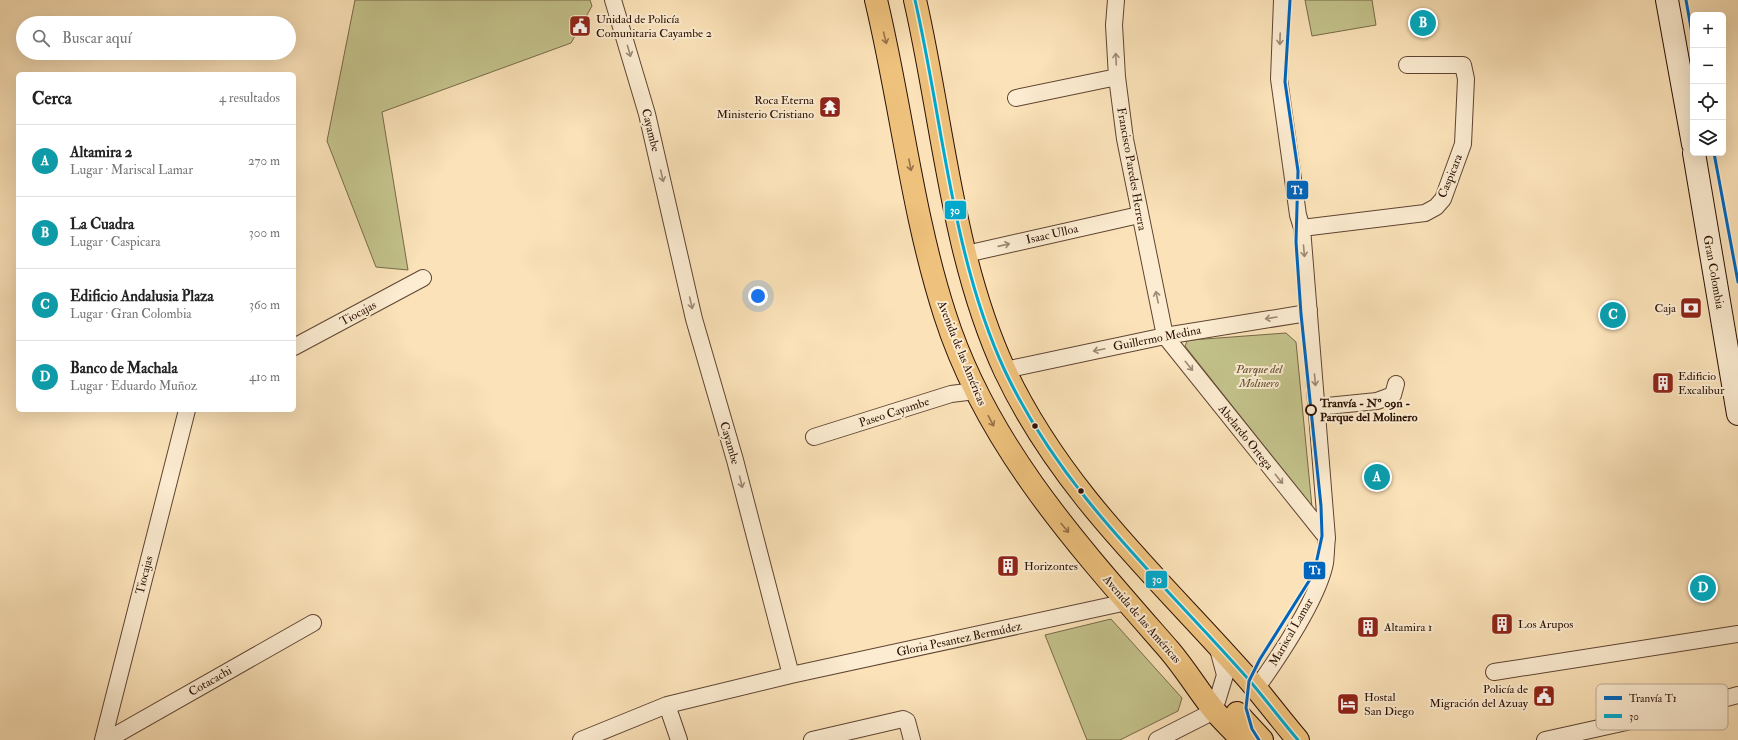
<!DOCTYPE html>
<html lang="es">
<head>
<meta charset="utf-8">
<style>
  :root { --surface:#fff; --page:#f6f6f6; --text:#222; --muted:#767676; --line:#e0e0e0; --accent:#db2777 }
  body { margin:0; font-family:"IM FELL Double Pica",serif; background:var(--page); color:var(--text) }
  .controls { position:absolute; right:12px; top:12px; display:grid; overflow:hidden; border-radius:6px; box-shadow:0 4px 16px #0002 }
  .controls button { width:36px; height:36px; display:grid; place-items:center; padding:0; border:0; border-bottom:1px solid var(--line); background:var(--surface); color:var(--text); font:20px sans-serif }
  .you { position:absolute; left:758px; top:296px; width:14px; height:14px; margin:-10px; border:3px solid #fff; border-radius:50%; background:#1a73e8; box-shadow:0 0 0 6px #1a73e833 }
  .badge { display:grid; place-items:center; width:26px; height:26px; border-radius:50%; background:var(--accent); color:#fff; font-size:13px; font-weight:700 }
  .pin { position:absolute; translate:-50% -50%; border:2px solid #fff; box-shadow:0 1px 4px #0006 }
  .list { margin:0; padding:0; list-style:none }
  h2 { display:flex; justify-content:space-between; align-items:center; height:52px; margin:0; padding:0 16px; font-size:17px }
  h2 small { font-size:13px; font-weight:400; color:var(--muted) }
  .list li { display:grid; grid-template-columns:26px 1fr auto; gap:12px; align-items:center; box-sizing:border-box; height:72px; padding:0 16px; border-top:1px solid var(--line) }
  .list b { display:block; font-size:15px; white-space:nowrap }
  .list p { margin:0; font-size:13px; white-space:nowrap; color:var(--muted) }
  .list em { font-size:13px; font-style:normal; color:var(--muted) }
  .icon { flex:none; width:22px; height:22px; fill:none; stroke:currentColor; stroke-width:2; stroke-linecap:round; stroke-linejoin:round }
  .map { position:relative; flex:none; width:1738px; height:740px; overflow:hidden }
  .search { position:absolute; background:var(--surface); box-shadow:0 4px 16px #0002; left:16px; top:16px; width:280px; height:44px; display:flex; align-items:center; gap:10px; box-sizing:border-box; padding:0 14px; border-radius:22px; color:var(--muted); font-size:15px }
  .panel { position:absolute; background:var(--surface); box-shadow:0 4px 16px #0002; left:16px; top:72px; width:280px; height:340px; border-radius:6px }
  .map>svg:first-child { display:block }
</style>
</head>
<body>
<div class="map">
<svg width="1738" height="740" viewBox="0 0 1738 740">
  <rect width="100%" height="100%" fill="#fbe2b8"/>
  <filter id="stains"><feTurbulence type="fractalNoise" baseFrequency=".005" numOctaves="4"/><feColorMatrix values="0 0 0 0 .2 0 0 0 0 .09 0 0 0 0 .02 0 0 0 .5 -.17"/></filter>
  <radialGradient id="worn" r=".72"><stop offset=".6" stop-color="#630" stop-opacity="0"/><stop offset="1" stop-color="#630" stop-opacity=".3"/></radialGradient>
  <!-- green -->
  <path fill="#c3c28b" stroke="#776948" d="M355,0H590L592,6L571,43L382,112L408,270L376,267L327,141Z
    M1305,0H1372L1376,25L1312,36Z
    M1286,333L1296,342L1312,507L1185,346L1187,341L1191,340Z
    M1111,619L1182,698L1178,711L1120,740H1087L1045,635Z"/>
  <g fill="none" stroke-linecap="round" stroke-linejoin="round">
    <!-- minor casing -->
    <g stroke="#5f4432" stroke-width="18">
      <path id="minor" d="M613,0L647,114L694,319L735,460L791,675
        M1116,0L1114,25L1117,77L1125,139L1165,336L1327,538
        M1016,98L1117,77
        M1302,228L1425,213L1436,207L1443,199L1463,144L1466,79L1463,65H1407
        M966,254L1139,215
        M294,347L423,278
        M1005,370L1165,336L1301,314L1309,310
        M1317,407L1377,401L1393,395L1396,384
        M814,437L951,394L975,391
        M1494,672L1738,634
        M1256,689C1278,658 1318,599 1325,563C1326,555 1326,546 1327,538L1302,228L1298,215L1279,79L1282,0
        M667,705L679,740
        M103,740L187,410
        M107,740L313,623
        M581,740L667,705L791,675L1127,602
        M812,740L903,719L907,721L912,740
        M1157,740L1214,711L1225,675L1218,649
        M1545,740L1685,709L1738,695"/>
    </g>
    <!-- secondary casing -->
    <g stroke="#2b1005" stroke-width="24">
      <path id="secondary" d="M1667,0L1693,144
        M1694,153L1738,414"/>
    </g>
    <!-- primary casing -->
    <g stroke="#2b1005" stroke-width="24">
      <path id="primary" d="M876,0C901,104 912,213 945,315C987,447 1081,549 1170,651C1186,670 1198,690 1213,709C1222,720 1233,730 1242,740
        M915,0C943,122 952,257 1005,371C1063,494 1161,580 1249,680C1266,700 1281,720 1298,740
        M1237,713L1262,740"/>
    </g>
    <!-- minor -->
    <use href="#minor" stroke="#fcecd1" stroke-width="16"/>
    <!-- secondary -->
    <use href="#secondary" stroke="#fcecd1" stroke-width="22"/>
    <!-- primary -->
    <use href="#primary" stroke="#eec17c" stroke-width="22"/>
    <!-- bus-1 casing -->
    <g stroke="#fcecd1" stroke-width="6">
      <path id="bus-1" d="M915,0C943,122 952,257 1005,371C1063,494 1161,580 1249,680C1266,700 1281,720 1298,740"/>
    </g>
    <!-- bus-1 -->
    <use href="#bus-1" stroke="#00a9ce" stroke-width="3"/>
    <!-- tram-1 casing -->
    <g stroke="#fcecd1" stroke-width="6">
      <path id="tram-1" d="M1686,0L1693,39
        M1714,153L1738,282
        M1259,740L1252,729L1246,708L1249,681L1260,659L1314,573L1322,536L1321,506L1301,314L1296,242L1298,171L1285,82L1290,0"/>
    </g>
    <!-- tram-1 -->
    <use href="#tram-1" stroke="#0065bd" stroke-width="3"/>
  </g>
  <!-- one-way arrows -->
  <defs><path id="oneway-shaft" d="M-6 0H5M1.5-3L5.5 0L1.5 3" fill="none" stroke-width="1.6" stroke-linecap="round" stroke-linejoin="round"/></defs>
  <g stroke="#967146">
    <use href="#oneway-shaft" transform="translate(885 38) rotate(76)"/>
    <use href="#oneway-shaft" transform="translate(910 165) rotate(79)"/>
    <use href="#oneway-shaft" transform="translate(991 421) rotate(62)"/>
    <use href="#oneway-shaft" transform="translate(1065 528) rotate(50)"/>
  </g>
  <g stroke="#9e8975">
    <use href="#oneway-shaft" transform="translate(1280 39) rotate(92)"/>
    <use href="#oneway-shaft" transform="translate(629 51) rotate(74)"/>
    <use href="#oneway-shaft" transform="translate(1116 59) rotate(-93)"/>
    <use href="#oneway-shaft" transform="translate(662 176) rotate(77)"/>
    <use href="#oneway-shaft" transform="translate(1004 245) rotate(-13)"/>
    <use href="#oneway-shaft" transform="translate(1304 251) rotate(85)"/>
    <use href="#oneway-shaft" transform="translate(1157 297) rotate(-102)"/>
    <use href="#oneway-shaft" transform="translate(691 303) rotate(77)"/>
    <use href="#oneway-shaft" transform="translate(1271 318) rotate(171)"/>
    <use href="#oneway-shaft" transform="translate(1099 350) rotate(168)"/>
    <use href="#oneway-shaft" transform="translate(1189 366) rotate(51)"/>
    <use href="#oneway-shaft" transform="translate(1315 380) rotate(85)"/>
    <use href="#oneway-shaft" transform="translate(1279 479) rotate(51)"/>
    <use href="#oneway-shaft" transform="translate(741 482) rotate(76)"/>
  </g>
  <!-- icons -->
  <defs>
    <g id="civic-square" transform="scale(1.15)"><rect x="-9" y="-9" width="18" height="18" rx="4" fill="#8f2418" stroke="#fcecd1"/><path d="M-.6-6.5H3V-4.5H.6V-3L4-1V1h2V6H-6V1h2V-1L-.6-3ZM-1.2 2.5V6h2.4V2.5Z" fill="#fff"/></g>
    <g id="temple-square" transform="scale(1.15)"><rect x="-9" y="-9" width="18" height="18" rx="4" fill="#8f2418" stroke="#fcecd1"/><path d="M0-6L5-2H3V0L6.5 2.5H4V6H1.5V3h-3V6H-4V2.5H-6.5L-3 0V-2H-5Z" fill="#fff"/></g>
    <g id="bank-square" transform="scale(1.15)"><rect x="-9" y="-9" width="18" height="18" rx="4" fill="#8f2418" stroke="#fcecd1"/><path d="M-6-4H6V4H-6ZM0-2.3a2.3 2.3 0 1 0 0 4.6a2.3 2.3 0 1 0 0-4.6Z" fill="#fff"/></g>
    <g id="building-square" transform="scale(1.15)"><rect x="-9" y="-9" width="18" height="18" rx="4" fill="#8f2418" stroke="#fcecd1"/><path d="M-4-6H4V6H1V3H-1V6H-4ZM-2.5-4.3h1.7v1.8h-1.7ZM.8-4.3h1.7v1.8H.8ZM-2.5-1h1.7V.8h-1.7ZM.8-1h1.7V.8H.8Z" fill="#fff"/></g>
    <g id="hotel-square" transform="scale(1.15)"><rect x="-9" y="-9" width="18" height="18" rx="4" fill="#8f2418" stroke="#fcecd1"/><path d="M-6-4.5h1.5V1H6V5H4.5V3h-9V5H-6ZM-4 0a1.8 1.8 0 1 1 3.6 0ZM.5 0V-2.5h3Q6-2.5 6 0Z" fill="#fff"/></g>
  </defs>
  <g fill-rule="evenodd">
    <use href="#civic-square" x="580" y="26"/>
    <use href="#temple-square" x="830" y="107"/>
    <use href="#bank-square" x="1691" y="308"/>
    <use href="#building-square" x="1663" y="383"/>
    <use href="#building-square" x="1008" y="566"/>
    <use href="#building-square" x="1502" y="624"/>
    <use href="#building-square" x="1368" y="627"/>
    <use href="#civic-square" x="1544" y="696"/>
    <use href="#hotel-square" x="1348" y="704"/>
  </g>
  <!-- markers -->
  <circle fill="#fcecd1" stroke="#2b1005" stroke-width="2" cx="1311" cy="410" r="5"/>
  <g fill="#2b1005" stroke="#fcecd1" stroke-width="1.5">
    <circle cx="1035" cy="426" r="3.5"/>
    <circle cx="1081" cy="491" r="3.5"/>
  </g>
  <g text-anchor="middle" stroke-width="4" stroke-linejoin="round" paint-order="stroke">
    <!-- poi labels -->
    <g font-size="12" fill="#2b1005" stroke="#fcecd1" text-anchor="start">
      <text x="596" y="23">Unidad de Policía<tspan x="596" dy="14">Comunitaria Cayambe 2</tspan></text>
      <text x="814" y="104" text-anchor="end">Roca Eterna<tspan x="814" dy="14">Ministerio Cristiano</tspan></text>
      <text x="1676" y="312" text-anchor="end">Caja</text>
      <text x="1678" y="380">Edificio<tspan x="1678" dy="14">Excalibur</tspan></text>
      <text x="1024" y="570">Horizontes</text>
      <text x="1518" y="628">Los Arupos</text>
      <text x="1384" y="631">Altamira 1</text>
      <text x="1528" y="693" text-anchor="end">Policía de<tspan x="1528" dy="14">Migración del Azuay</tspan></text>
      <text x="1364" y="701">Hostal<tspan x="1364" dy="14">San Diego</tspan></text>
    </g>
    <!-- street labels -->
    <g font-size="12" fill="#2b1005" stroke="#fcecd1">
      <text transform="translate(651 130) rotate(76)" y="4">Cayambe</text>
      <text transform="translate(1132 169) rotate(80)" y="4">Francisco Paredes Herrera</text>
      <text transform="translate(1450 176) rotate(-68)" y="4">Caspicara</text>
      <text transform="translate(1052 234) rotate(-13)" y="4">Isaac Ulloa</text>
      <text transform="translate(1714 272) rotate(80)" y="4">Gran Colombia</text>
      <text transform="translate(358 313) rotate(-28)" y="4">Tiocajas</text>
      <text transform="translate(1157 338) rotate(-11)" y="4">Guillermo Medina</text>
      <text transform="translate(962 353) rotate(68)" y="4">Avenida de las Américas</text>
      <text transform="translate(894 412) rotate(-18)" y="4">Paseo Cayambe</text>
      <text transform="translate(1246 437) rotate(51)" y="4">Abelardo Ortega</text>
      <text transform="translate(730 443) rotate(74)" y="4">Cayambe</text>
      <text transform="translate(144 575) rotate(-76)" y="4">Tiocajas</text>
      <text transform="translate(1142 619) rotate(49)" y="4">Avenida de las Américas</text>
      <text transform="translate(1291 632) rotate(-60)" y="4">Mariscal Lamar</text>
      <text transform="translate(959 639) rotate(-12)" y="4">Gloria Pesantez Bermúdez</text>
      <text transform="translate(210 681) rotate(-30)" y="4">Cotacachi</text>
    </g>
    <!-- park labels -->
    <g font-size="12" font-style="italic" fill="#604e34" stroke="#fcecd1">
      <text x="1259" y="373">Parque del<tspan x="1259" dy="14">Molinero</tspan></text>
    </g>
    <!-- stop labels -->
    <g font-size="12" font-weight="bold" fill="#2b1005" stroke="#fcecd1" text-anchor="start">
      <text x="1320" y="407">Tranvía - Nº 09n -<tspan x="1320" dy="14">Parque del Molinero</tspan></text>
    </g>
  </g>
  <!-- legend -->
  <rect x="1596" y="684" width="132" height="46" rx="6" fill="#fcecd1" stroke="#bdaa94" stroke-width="1"/>
  <rect x="1604" y="696" width="18" height="4" fill="#0065bd"/>
  <rect x="1604" y="714" width="18" height="4" fill="#00a9ce"/>
  <g font-size="11" fill="#2b1005">
    <text x="1629" y="702">Tranvía T1</text>
    <text x="1629" y="720">30</text>
  </g>
  <g stroke="#fcecd1" stroke-width="1.5">
    <rect x="1286" y="180" width="23" height="20" rx="4" fill="#0065bd"/>
    <rect x="944" y="200" width="23" height="20" rx="4" fill="#00a9ce"/>
    <rect x="1303" y="561" width="23" height="19" rx="4" fill="#0065bd"/>
    <rect x="1145" y="570" width="23" height="19" rx="4" fill="#00a9ce"/>
  </g>
  <g font-size="11" text-anchor="middle" font-weight="bold" fill="#fff">
    <text x="1297" y="194">T1</text>
    <text x="955" y="214">30</text>
    <text x="1315" y="574">T1</text>
    <text x="1157" y="583">30</text>
  </g>
  <rect width="100%" height="100%" filter="url(#stains)"/>
  <rect width="100%" height="100%" fill="url(#worn)"/>
</svg>
<div class="controls">
<button>+</button>
<button>−</button>
<button><svg class="icon" aria-label="locate" viewBox="0 0 24 24"><circle cx="12" cy="12" r="6"/><path d="M12 2v4M12 18v4M2 12h4M18 12h4"/></svg></button>
<button><svg class="icon" aria-label="layers" viewBox="0 0 24 24"><path d="M12 4l9 5-9 5-9-5zM3 14l9 5 9-5"/></svg></button>
</div>
<div class="you"></div>
<div class="pin badge" style="left:1377px;top:477px;background:#0f9aa8">A</div>
<div class="pin badge" style="left:1423px;top:23px;background:#0f9aa8">B</div>
<div class="pin badge" style="left:1613px;top:315px;background:#0f9aa8">C</div>
<div class="pin badge" style="left:1703px;top:588px;background:#0f9aa8">D</div>
<div class="search"><svg class="icon" aria-label="search" viewBox="0 0 24 24"><circle cx="10" cy="10" r="6"/><path d="M15 15l6 6"/></svg>Buscar aquí</div>
<section class="panel">
<h2>Cerca<small>4 resultados</small></h2>
<ul class="list">
<li><span class="badge" style="background:#0f9aa8">A</span><div><b>Altamira 2</b><p>Lugar · Mariscal Lamar</p></div><em>270 m</em></li>
<li><span class="badge" style="background:#0f9aa8">B</span><div><b>La Cuadra</b><p>Lugar · Caspicara</p></div><em>300 m</em></li>
<li><span class="badge" style="background:#0f9aa8">C</span><div><b>Edificio Andalusia Plaza</b><p>Lugar · Gran Colombia</p></div><em>360 m</em></li>
<li><span class="badge" style="background:#0f9aa8">D</span><div><b>Banco de Machala</b><p>Lugar · Eduardo Muñoz</p></div><em>410 m</em></li>
</ul>
</section>
</div>
</body>
</html>
